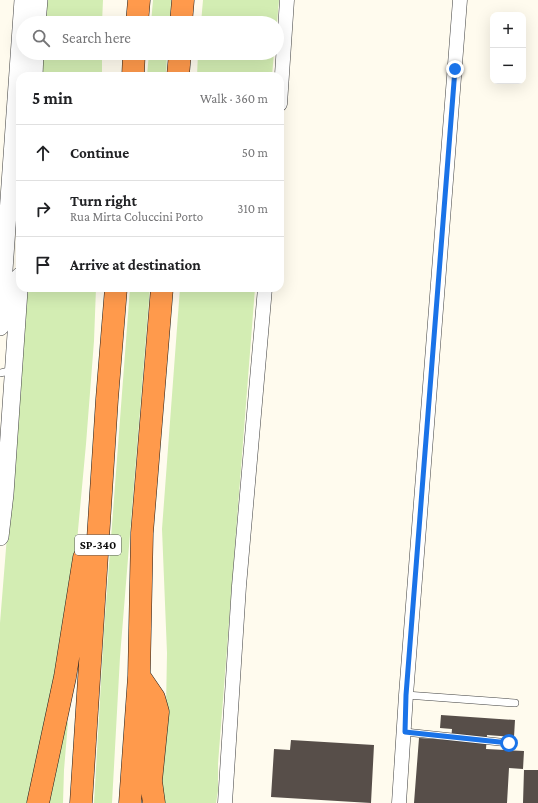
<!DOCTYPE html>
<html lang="en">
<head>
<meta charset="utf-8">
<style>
  :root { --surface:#fff; --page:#f2f2f2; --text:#202124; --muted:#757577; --line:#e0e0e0 }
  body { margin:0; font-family:"Crimson Pro",serif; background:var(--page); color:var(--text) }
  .controls { position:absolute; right:12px; top:12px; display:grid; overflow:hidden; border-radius:8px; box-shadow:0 4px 16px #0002 }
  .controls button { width:36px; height:36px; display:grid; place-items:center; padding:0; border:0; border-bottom:1px solid var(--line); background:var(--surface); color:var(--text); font:20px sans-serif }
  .stop { position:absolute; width:12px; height:12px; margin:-9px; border:3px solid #1a73e8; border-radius:50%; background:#fff }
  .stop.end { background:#1a73e8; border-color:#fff; box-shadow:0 1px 4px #0008 }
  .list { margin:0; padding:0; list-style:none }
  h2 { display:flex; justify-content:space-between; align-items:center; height:52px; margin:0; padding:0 16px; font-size:17px }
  h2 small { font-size:13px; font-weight:400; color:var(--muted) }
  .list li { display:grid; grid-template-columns:26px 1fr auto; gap:12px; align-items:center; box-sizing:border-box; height:56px; padding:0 16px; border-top:1px solid var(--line) }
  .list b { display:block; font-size:15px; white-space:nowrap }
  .list p { margin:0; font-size:13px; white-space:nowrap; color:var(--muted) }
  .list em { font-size:13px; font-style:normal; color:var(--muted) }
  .icon { flex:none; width:22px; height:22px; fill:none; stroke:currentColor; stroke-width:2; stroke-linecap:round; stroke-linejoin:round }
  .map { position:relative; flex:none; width:538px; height:803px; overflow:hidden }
  .search { position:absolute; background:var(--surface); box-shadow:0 4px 16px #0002; left:16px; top:16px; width:268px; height:44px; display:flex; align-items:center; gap:10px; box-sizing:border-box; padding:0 14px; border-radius:22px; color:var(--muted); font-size:15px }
  .panel { position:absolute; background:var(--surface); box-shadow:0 4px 16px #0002; left:16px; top:72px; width:268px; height:220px; border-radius:12px }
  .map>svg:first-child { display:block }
</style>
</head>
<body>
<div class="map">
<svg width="538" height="803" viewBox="0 0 538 803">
  <rect width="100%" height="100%" fill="#fffbee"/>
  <!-- green -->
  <path fill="#d3edb3" d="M46,0H103L102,23H45Z
    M153,0H171L170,23H151Z
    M203,0H279L277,23H201Z
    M43,53H102V76H41Z
    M149,53H167L166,76H147Z
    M198,53H274L272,76H197Z
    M27,288H96L94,341L86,444L73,584L30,803H0V623Z
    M130,288H150L120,657L112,803H94L104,630Z
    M180,288H255L218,764V791L216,803H163L160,790L166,708L167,653L162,529Z
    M68,722L64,770L63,803H44L60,725Z"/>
  <!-- building -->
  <path fill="#574e49" d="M441,715L515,720L514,737L487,735L486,749L524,751L523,769L509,768L507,803H414L419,738L451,740L452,729L440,728Z
    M291,740L374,745L371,803L271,797L274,749L290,750Z
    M524,770H538V803H523Z"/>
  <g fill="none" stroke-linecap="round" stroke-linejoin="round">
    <!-- service casing -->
    <g stroke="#404040" stroke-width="8">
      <path id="service" d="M0,373L13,370
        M406,695L515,703
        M405,732L509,743"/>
    </g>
    <!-- minor casing -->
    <g stroke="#404040" stroke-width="15">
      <path id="minor" d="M280,104L287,0
        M225,803L239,586L265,288
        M399,803L406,695L460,0"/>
    </g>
    <!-- tertiary casing -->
    <g stroke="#404040" stroke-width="18">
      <path id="tertiary" d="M37,23L39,0
        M34,76L35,53
        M0,327L23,0
        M0,537L5,494L20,276"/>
    </g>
    <!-- motorway casing -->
    <g stroke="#1e1e1e" stroke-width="23">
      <path id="motorway" d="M137,23L139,0
        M181,23L183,0
        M133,76L134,53
        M178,76L180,53
        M139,676L154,698L158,712L151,781L154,803
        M38,803L65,677L84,558
        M81,803L107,399L116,288
        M130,803L139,676L142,533L162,288"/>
    </g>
    <!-- service -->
    <use href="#service" stroke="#fff" stroke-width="7"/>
    <!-- minor -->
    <use href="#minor" stroke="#fff" stroke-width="14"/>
    <!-- tertiary -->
    <use href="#tertiary" stroke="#fff" stroke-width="17"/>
    <!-- motorway -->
    <use href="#motorway" stroke="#ff9a4c" stroke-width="22"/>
  </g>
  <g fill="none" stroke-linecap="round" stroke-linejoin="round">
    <!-- route -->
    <path stroke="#1a73e8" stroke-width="5" d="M455,69L406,695L405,732L509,743"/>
  </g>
  <g text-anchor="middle" stroke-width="4" stroke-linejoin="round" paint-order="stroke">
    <!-- shield labels -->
    <rect fill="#fff" stroke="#565656" stroke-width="1" x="75" y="535" width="46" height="20" rx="3"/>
    <g font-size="12" font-weight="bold" fill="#0d0d0d">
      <text x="98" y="549">SP-340</text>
    </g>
  </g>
</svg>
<div class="controls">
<button>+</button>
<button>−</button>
</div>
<div class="stop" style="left:509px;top:743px"></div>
<div class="stop end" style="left:455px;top:69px"></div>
<div class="search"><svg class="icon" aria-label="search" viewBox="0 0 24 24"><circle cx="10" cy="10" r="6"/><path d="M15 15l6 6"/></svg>Search here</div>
<section class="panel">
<h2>5 min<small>Walk · 360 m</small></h2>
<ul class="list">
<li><svg class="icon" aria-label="ahead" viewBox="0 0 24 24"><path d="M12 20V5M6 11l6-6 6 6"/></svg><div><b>Continue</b></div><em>50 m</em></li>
<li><svg class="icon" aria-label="right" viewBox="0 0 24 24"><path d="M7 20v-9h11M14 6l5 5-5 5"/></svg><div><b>Turn right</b><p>Rua Mirta Coluccini Porto</p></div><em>310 m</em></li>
<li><svg class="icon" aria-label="arrive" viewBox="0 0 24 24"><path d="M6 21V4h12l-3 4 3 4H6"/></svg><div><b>Arrive at destination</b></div></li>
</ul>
</section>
</div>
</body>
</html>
